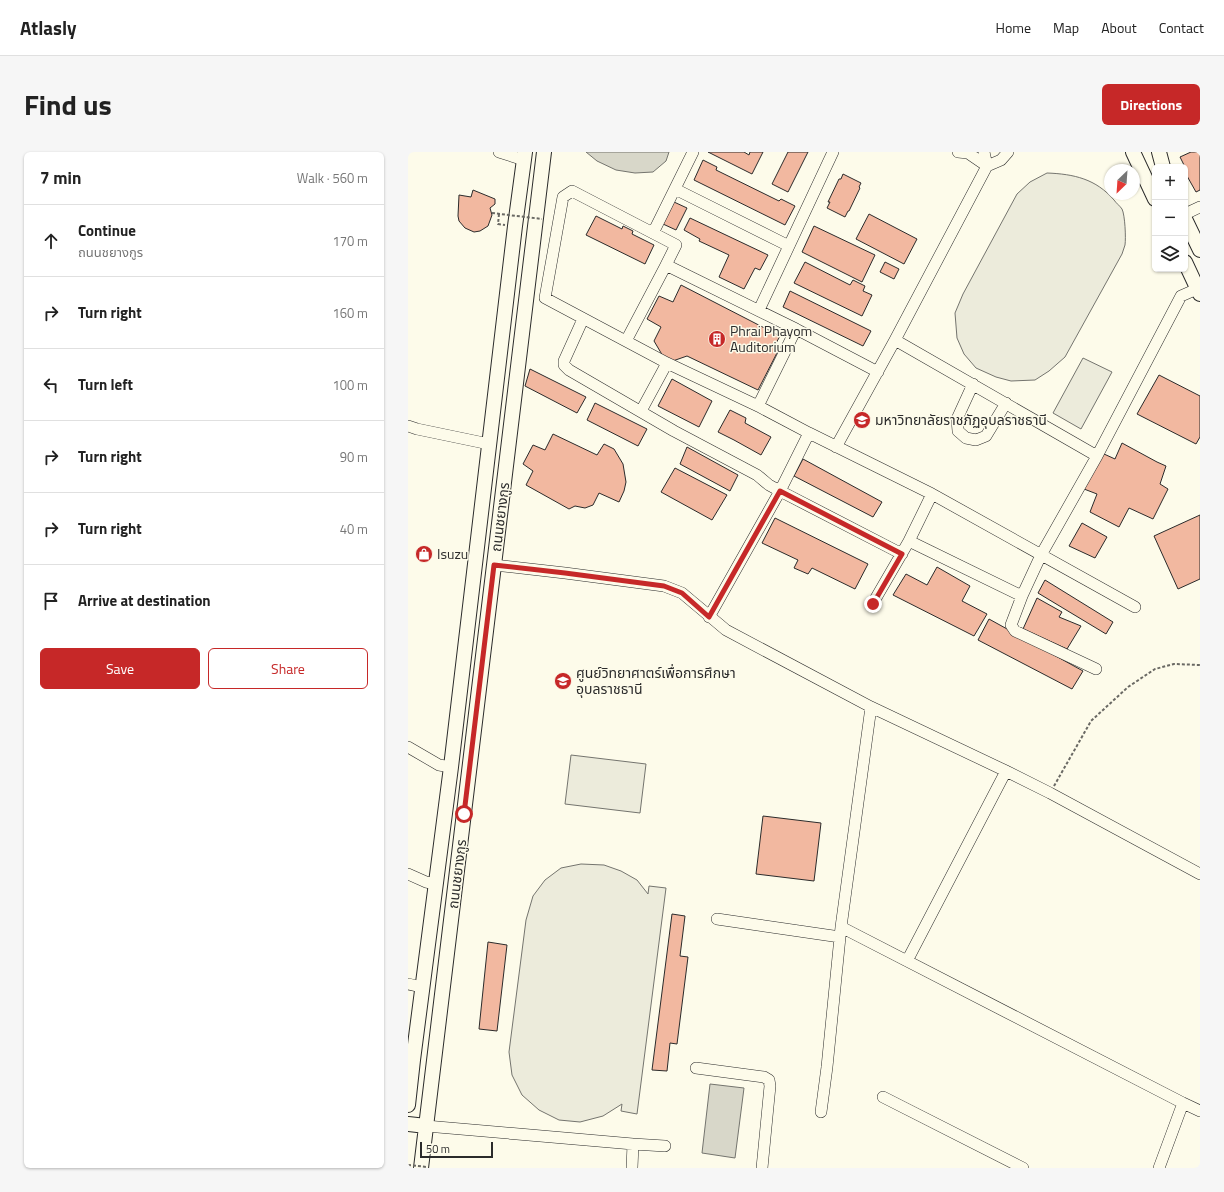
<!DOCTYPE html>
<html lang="en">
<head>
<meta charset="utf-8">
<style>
  :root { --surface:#fff; --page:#f6f6f6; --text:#222; --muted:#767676; --line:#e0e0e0; --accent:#c62828 }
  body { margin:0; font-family:"Titillium Web","Noto Sans Thai",sans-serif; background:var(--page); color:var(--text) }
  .controls { position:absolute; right:12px; top:12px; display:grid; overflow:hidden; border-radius:6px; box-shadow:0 1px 3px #0004 }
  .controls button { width:36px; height:36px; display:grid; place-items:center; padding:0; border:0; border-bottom:1px solid var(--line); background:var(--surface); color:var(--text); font:20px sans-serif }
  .compass { position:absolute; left:696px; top:12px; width:36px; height:36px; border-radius:50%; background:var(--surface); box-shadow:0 1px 3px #0004; rotate:205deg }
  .scale { position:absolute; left:12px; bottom:10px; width:73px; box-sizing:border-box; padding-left:4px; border:2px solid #2b2b2b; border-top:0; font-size:11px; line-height:14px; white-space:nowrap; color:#2b2b2b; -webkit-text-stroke:3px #fdfbea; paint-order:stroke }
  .stop { position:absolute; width:12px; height:12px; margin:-9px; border:3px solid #c62828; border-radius:50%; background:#fff }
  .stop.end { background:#c62828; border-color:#fff; box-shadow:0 1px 4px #0008 }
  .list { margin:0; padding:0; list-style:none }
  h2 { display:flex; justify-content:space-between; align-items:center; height:52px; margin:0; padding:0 16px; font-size:17px }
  h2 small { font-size:13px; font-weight:400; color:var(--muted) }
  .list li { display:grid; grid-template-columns:26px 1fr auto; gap:12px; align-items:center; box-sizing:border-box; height:72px; padding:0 16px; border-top:1px solid var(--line) }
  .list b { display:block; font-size:15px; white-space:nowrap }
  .list p { margin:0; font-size:13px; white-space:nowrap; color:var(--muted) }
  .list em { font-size:13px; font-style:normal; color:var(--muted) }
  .actions { display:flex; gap:8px; padding:12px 16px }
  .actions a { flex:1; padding:9px 0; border:1px solid var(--accent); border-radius:6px; text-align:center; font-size:14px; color:var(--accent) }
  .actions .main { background:var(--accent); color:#fff }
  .icon { flex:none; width:22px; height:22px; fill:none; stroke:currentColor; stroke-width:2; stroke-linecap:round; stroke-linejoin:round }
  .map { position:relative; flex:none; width:792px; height:1016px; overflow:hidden; border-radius:6px }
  header { display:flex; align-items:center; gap:24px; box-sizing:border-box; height:56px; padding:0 20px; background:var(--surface); border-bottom:1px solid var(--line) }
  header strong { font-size:19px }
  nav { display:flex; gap:22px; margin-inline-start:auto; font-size:14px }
  .intro { display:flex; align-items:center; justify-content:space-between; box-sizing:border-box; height:96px; padding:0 24px }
  h1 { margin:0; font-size:28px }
  .button { padding:10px 18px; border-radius:6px; background:var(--accent); color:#fff; font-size:14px; font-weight:700 }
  main { display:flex; gap:24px; padding:0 24px }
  aside { flex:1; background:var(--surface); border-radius:6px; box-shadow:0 1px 3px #0004 }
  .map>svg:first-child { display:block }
</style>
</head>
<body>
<header>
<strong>Atlasly</strong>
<nav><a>Home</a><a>Map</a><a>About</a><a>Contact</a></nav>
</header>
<div class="intro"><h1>Find us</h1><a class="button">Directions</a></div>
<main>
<aside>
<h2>7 min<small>Walk · 560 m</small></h2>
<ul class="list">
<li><svg class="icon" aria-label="ahead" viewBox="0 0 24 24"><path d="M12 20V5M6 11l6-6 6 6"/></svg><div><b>Continue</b><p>ถนนชยางกูร</p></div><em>170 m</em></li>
<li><svg class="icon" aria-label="right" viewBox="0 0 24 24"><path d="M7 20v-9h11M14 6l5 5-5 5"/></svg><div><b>Turn right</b></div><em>160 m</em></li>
<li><svg class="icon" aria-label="left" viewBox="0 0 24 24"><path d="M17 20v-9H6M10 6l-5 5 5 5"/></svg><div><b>Turn left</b></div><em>100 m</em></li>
<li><svg class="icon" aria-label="right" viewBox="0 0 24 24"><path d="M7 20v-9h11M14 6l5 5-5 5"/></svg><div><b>Turn right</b></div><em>90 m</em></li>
<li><svg class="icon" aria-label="right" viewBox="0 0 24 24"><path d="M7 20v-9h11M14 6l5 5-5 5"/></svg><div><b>Turn right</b></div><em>40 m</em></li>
<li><svg class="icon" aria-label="arrive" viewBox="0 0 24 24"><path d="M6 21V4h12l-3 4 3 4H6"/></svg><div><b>Arrive at destination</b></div></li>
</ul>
<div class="actions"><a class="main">Save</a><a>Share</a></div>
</aside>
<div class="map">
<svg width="792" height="1016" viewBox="0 0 792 1016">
  <rect width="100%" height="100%" fill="#fdfbea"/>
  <!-- green -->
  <path fill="#ecebdb" stroke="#74746e" d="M639,21C666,22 688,27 706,48C708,51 712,54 714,57C717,63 718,86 717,93C716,96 715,99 714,102L657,205L641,219L627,228L603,229L588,225L568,216L556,202L549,186L547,161L555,142L609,42L622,30Z
    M675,206L704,220L673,277L645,261Z
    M163,603L238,612L232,661L157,652Z
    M173,712L196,713L213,719L229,728L240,742L241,734L258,736L229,962L213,959L214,952L195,964L172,970L151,968L131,958L114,943L104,923L101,900L118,768L125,744L137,728L153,716Z"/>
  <!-- water -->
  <path fill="#d8d7c9" stroke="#74746e" d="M178,0H261L258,9L245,20L227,21L208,18L189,9Z
    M302,932L336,936L327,1006L294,1001Z"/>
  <!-- building -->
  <path fill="#f2b8a0" stroke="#2b2b2b" d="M300,0H336L341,3L342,0H355L344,22Z
    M380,0H400L380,40L364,32Z
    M783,0H792V38L788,40L779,24L777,25V15H768L776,13L772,5Z
    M295,8L309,15L308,18L371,49L373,47L387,54L377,73L286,28Z
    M435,22L453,31L451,35L452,36L441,59H440L437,65L419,56L422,50H420L431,27H433Z
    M65,38L87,47V52L82,56L84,63L80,74L72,79L66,80L57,76L51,69L50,64L51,43L63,45Z
    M266,50L279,56L268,78L255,72Z
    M461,62L509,87L496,112L448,87Z
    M188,64L214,77L215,74L225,79L224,82L246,93L237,112L178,83Z
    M282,66L360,103L352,118L347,116L336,137L311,125L321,103L291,89L292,87L276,78Z
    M406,74L467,103L454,130L394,100Z
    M397,110L442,133L445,128L457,134L455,139L464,143L454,164L386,131Z
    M477,110L491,117L486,127L472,120Z
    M273,133L372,184L367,193L371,197L350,238L279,204L259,211L246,189L253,175L239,167L251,144L265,150Z
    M382,139L463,179L455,194L375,155Z
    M122,217L178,245L169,261L117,234Z
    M751,223L792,244V285L788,292L729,262Z
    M264,227L304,249L291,275L250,254Z
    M187,251L239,277L230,294L179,268Z
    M322,258L338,266L337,271L363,285L353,303L326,288L310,280Z
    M145,282L189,303L196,292L206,297L215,312L218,330L216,339L211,350L191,341L185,353L177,356L167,354L161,357L118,333L125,319L115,312L125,293L137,298Z
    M714,291L749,310L758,314L752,332L760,337L745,367L721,356L711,375L682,360L689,342L676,337L696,302L707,307Z
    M279,295L330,323L322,339L272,312Z
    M395,307L474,350L465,365L386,324Z
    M267,316L319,343L304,368L253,340Z
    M792,363V427L770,437L746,384Z
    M367,366L460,412L447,437L404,416L400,422L386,416L390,408L354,391Z
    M674,371L699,385L687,406L661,394Z
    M529,415L562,434L554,449L579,462L566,484L485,443L498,422L519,433Z
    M637,428L705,470L698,482L630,441Z
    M629,446L654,460L651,465L673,474L659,497L615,477Z
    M581,467L675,519L664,537L570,488Z
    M355,664L413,671L406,729L348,722Z
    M264,762L277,764L272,804L280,805L269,892L262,891L259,919L244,918Z
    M80,790L99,793L89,879L71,877Z"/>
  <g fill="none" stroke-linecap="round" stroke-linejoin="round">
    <!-- minor casing -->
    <g stroke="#2b2b2b" stroke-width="12">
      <path id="minor" d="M91,0L116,8
        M550,0L560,1L579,14
        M579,14L593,8L600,0
        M267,37L381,94
        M777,62L792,55
        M245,81L285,0
        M351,158L425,0
        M175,167L156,209V213L161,218L266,279L349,323L361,333L372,339L494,402
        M487,188L689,304
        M218,189L258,113
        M470,220L388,177L258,113L268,93L164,39L155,45L137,146L259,211L350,254L401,281L524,342L727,455
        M565,232L549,267L550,279L558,286L568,288L578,284L598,251
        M350,254L388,177
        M233,259L259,211
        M0,274L9,277L81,292
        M428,295L487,188L579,14L576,0
        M501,389L614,444L633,403L689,304L773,144L789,137
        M86,413L157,421L256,434L274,441L318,478L463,555L598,619L642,641L792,722
        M614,444L603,473L607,479L688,517
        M465,451L501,389L524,342
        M301,465L372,339L401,281
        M0,595L31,613L43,615
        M0,722L18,730L28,732
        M309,767L432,785
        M433,775L775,951L792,959
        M499,809L598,619
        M0,832L14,835
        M288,916L356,925L361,928L362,934L354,1016
        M475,945L615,1016
        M413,960L419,915L433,775L463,555
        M18,974L225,992L257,994
        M224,1016L225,992
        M751,1016L775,951"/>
    </g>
    <!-- major casing -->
    <g stroke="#2b2b2b" stroke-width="16">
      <path id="major" d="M725,0L747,47
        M751,0L755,15
        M777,67L792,98
        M777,110L792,142
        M0,953L5,908L43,615L107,74L117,0
        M0,972L18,974
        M13,1016L136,0"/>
    </g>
    <!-- path -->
    <path stroke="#6a6964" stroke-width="2" stroke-dasharray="3 2" stroke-linecap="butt" d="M91,62L90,72L97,73
      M646,634L683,569L720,535L747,517L766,512L792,513"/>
    <!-- minor -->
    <use href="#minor" stroke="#fdfbea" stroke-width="11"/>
    <!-- major -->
    <use href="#major" stroke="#fdfbea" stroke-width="14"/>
    <!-- path-bridge -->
    <path stroke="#6a6964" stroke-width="2" stroke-dasharray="3 2" stroke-linecap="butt" d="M84,61L134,67
      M0,1013L19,1015"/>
  </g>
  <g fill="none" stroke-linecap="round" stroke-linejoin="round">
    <!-- route -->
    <path stroke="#c62828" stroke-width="5" d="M56,662L86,413L157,421L256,434L274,441L301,465L372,339L494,402L465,452"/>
  </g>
  <!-- icons -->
  <defs>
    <g id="building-disc" transform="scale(0.9)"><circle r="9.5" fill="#c62828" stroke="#fdfbea"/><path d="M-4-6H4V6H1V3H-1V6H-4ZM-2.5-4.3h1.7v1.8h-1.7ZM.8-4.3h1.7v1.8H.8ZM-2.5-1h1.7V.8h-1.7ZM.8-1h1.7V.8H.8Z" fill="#fff"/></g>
    <g id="university-disc" transform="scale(0.9)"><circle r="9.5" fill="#c62828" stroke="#fdfbea"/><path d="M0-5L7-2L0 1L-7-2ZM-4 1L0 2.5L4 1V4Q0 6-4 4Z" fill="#fff"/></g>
    <g id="shop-disc" transform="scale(0.9)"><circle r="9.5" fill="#c62828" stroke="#fdfbea"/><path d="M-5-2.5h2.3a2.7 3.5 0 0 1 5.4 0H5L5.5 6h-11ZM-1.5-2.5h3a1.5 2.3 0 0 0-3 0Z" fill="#fff"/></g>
    <g id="school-disc" transform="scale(0.9)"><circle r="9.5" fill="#c62828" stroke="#fdfbea"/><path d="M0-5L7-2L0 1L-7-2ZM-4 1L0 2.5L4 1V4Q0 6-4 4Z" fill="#fff"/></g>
  </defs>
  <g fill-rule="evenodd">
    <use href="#building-disc" x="309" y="187"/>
    <use href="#university-disc" x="454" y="268"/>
    <use href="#shop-disc" x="16" y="402"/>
    <use href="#school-disc" x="155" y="529"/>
  </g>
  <g text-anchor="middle" stroke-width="3" stroke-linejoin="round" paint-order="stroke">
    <!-- poi labels -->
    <g font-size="14" fill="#2b2b2b" stroke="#fdfbea" text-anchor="start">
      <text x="322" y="184">Phrai Phayom<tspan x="322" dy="16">Auditorium</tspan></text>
      <text x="467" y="273">มหาวิทยาลัยราชภัฏอุบลราชธานี</text>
      <text x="29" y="407">Isuzu</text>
      <text x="168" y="526">ศูนย์วิทยาศาตร์เพื่อการศึกษา<tspan x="168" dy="16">อุบลราชธานี</tspan></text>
    </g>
    <!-- street labels -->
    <g font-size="14" fill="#2b2b2b" stroke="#fdfbea">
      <text transform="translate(92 365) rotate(-83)" y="5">ถนนชยางกูร</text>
      <text transform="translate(49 722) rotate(-83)" y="5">ถนนชยางกูร</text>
    </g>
  </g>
</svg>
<div class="controls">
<button>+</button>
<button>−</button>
<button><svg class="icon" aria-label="layers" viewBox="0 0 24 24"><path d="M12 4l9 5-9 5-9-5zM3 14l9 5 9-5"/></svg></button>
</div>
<svg class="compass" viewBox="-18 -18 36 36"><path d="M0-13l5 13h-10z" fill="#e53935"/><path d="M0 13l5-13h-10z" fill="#767676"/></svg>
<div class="scale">50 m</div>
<div class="stop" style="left:56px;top:662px"></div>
<div class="stop end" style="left:465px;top:452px"></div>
</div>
</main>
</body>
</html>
